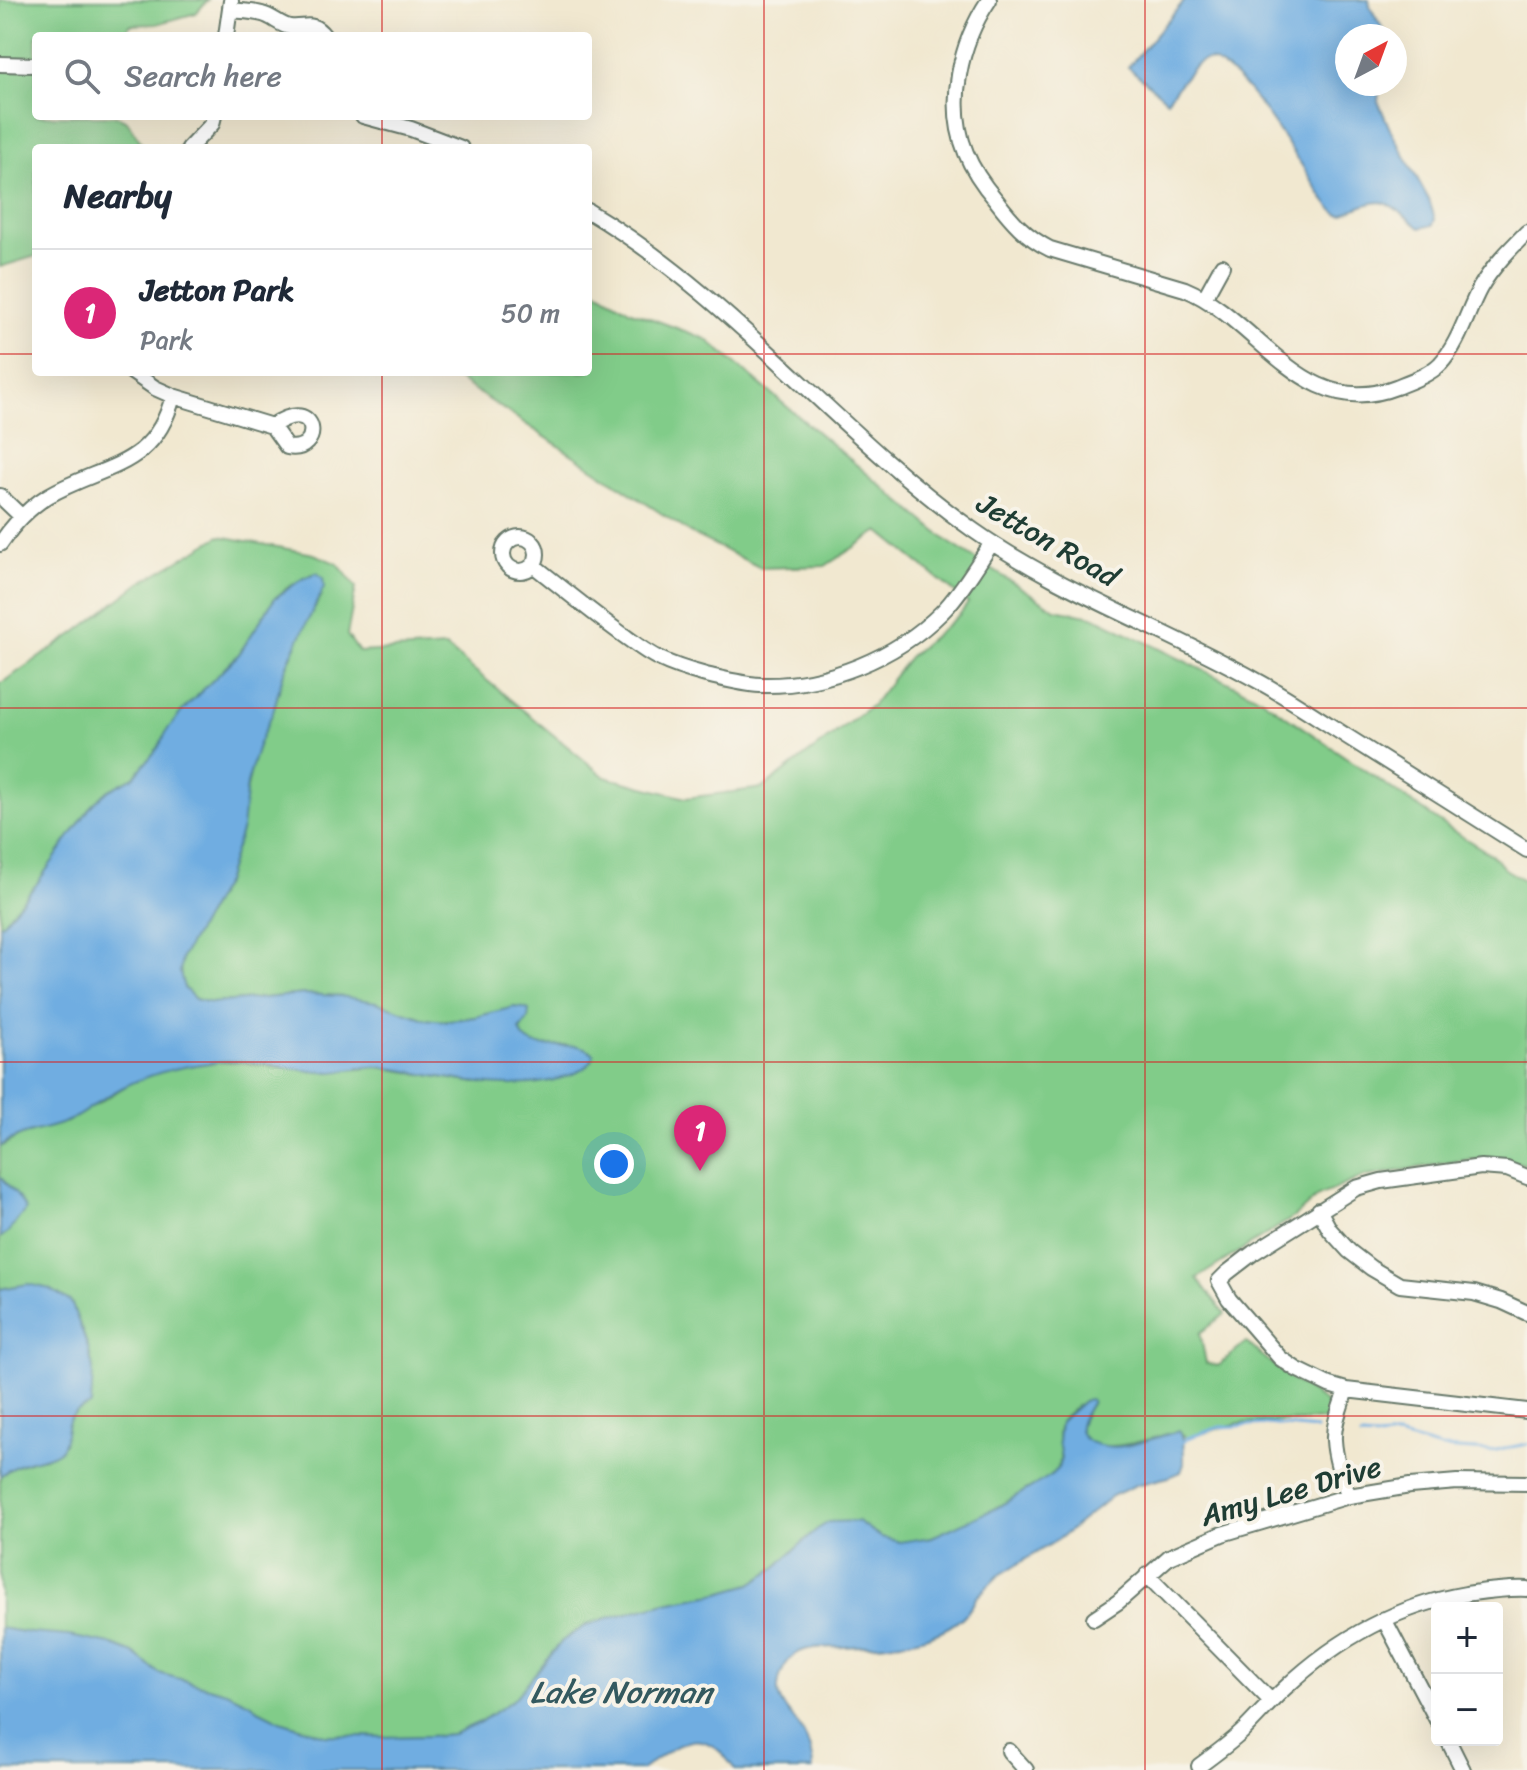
<!DOCTYPE html>
<html lang="en">
<head>
<meta charset="utf-8">
<style>
  :root { --surface:#fff; --page:#f6f6f7; --text:#1f2937; --muted:#747a83; --line:#e0e1e3; --accent:#db2777 }
  body { margin:0; font-family:Sriracha,sans-serif; background:var(--page); color:var(--text) }
  .controls { position:absolute; right:24px; bottom:24px; display:grid; overflow:hidden; border-radius:8px; box-shadow:0 8px 32px #0002 }
  .controls button { width:72px; height:72px; display:grid; place-items:center; padding:0; border:0; border-bottom:2px solid var(--line); background:var(--surface); color:var(--text); font:40px sans-serif }
  .compass { position:absolute; left:1335px; top:24px; width:72px; height:72px; border-radius:50%; background:var(--surface); box-shadow:0 8px 32px #0002; rotate:41deg }
  .you { position:absolute; left:614px; top:1164px; width:28px; height:28px; margin:-20px; border:6px solid #fff; border-radius:50%; background:#1a73e8; box-shadow:0 0 0 12px #1a73e833 }
  .badge { display:grid; place-items:center; width:52px; height:52px; border-radius:50%; background:var(--accent); color:#fff; font-size:26px; font-weight:700 }
  .pin { position:absolute; translate:-50% -66px; filter:drop-shadow(0 2px 4px #0008) }
  .pin::after { content:''; position:absolute; top:42px; width:28px; height:24px; background:inherit; clip-path:polygon(0 0,100% 0,50% 100%) }
  .list { margin:0; padding:0; list-style:none }
  h2 { display:flex; justify-content:space-between; align-items:center; height:104px; margin:0; padding:0 32px; font-size:34px }
  h2 small { font-size:26px; font-weight:400; color:var(--muted) }
  .list li { display:grid; grid-template-columns:52px 1fr auto; gap:24px; align-items:center; box-sizing:border-box; height:128px; padding:0 32px; border-top:2px solid var(--line) }
  .list b { display:block; font-size:30px; white-space:nowrap }
  .list p { margin:0; font-size:26px; white-space:nowrap; color:var(--muted) }
  .list em { font-size:26px; font-style:normal; color:var(--muted) }
  .icon { flex:none; width:44px; height:44px; fill:none; stroke:currentColor; stroke-width:2; stroke-linecap:round; stroke-linejoin:round }
  .map { position:relative; flex:none; width:1527px; height:1770px; overflow:hidden }
  .search { position:absolute; background:var(--surface); box-shadow:0 8px 32px #0002; left:32px; top:32px; width:560px; height:88px; display:flex; align-items:center; gap:20px; box-sizing:border-box; padding:0 28px; border-radius:8px; color:var(--muted); font-size:30px }
  .panel { position:absolute; background:var(--surface); box-shadow:0 8px 32px #0002; left:32px; top:144px; width:560px; height:232px; border-radius:8px }
  .map>svg:first-child { display:block }
</style>
</head>
<body>
<div class="map">
<svg width="1527" height="1770" viewBox="0 0 1527 1770">
  <rect width="100%" height="100%" fill="#f7f3e8"/>
  <filter id="ink" filterUnits="userSpaceOnUse"><feTurbulence type="fractalNoise" baseFrequency=".0125" numOctaves="2"/><feDisplacementMap in="SourceGraphic" scale="16" xChannelSelector="R" yChannelSelector="G"/><feConvolveMatrix kernelMatrix="1 2 1 2 8 2 1 2 1" color-interpolation-filters="sRGB"/></filter>
  <filter id="wash" filterUnits="userSpaceOnUse"><feTurbulence type="fractalNoise" baseFrequency=".006" numOctaves="4" result="noise"/><feDisplacementMap in="SourceGraphic" scale="32" xChannelSelector="R" yChannelSelector="G"/><feGaussianBlur stdDeviation="1.8" result="paint"/><feColorMatrix in="noise" values="0 0 0 0 0 0 0 0 0 0 0 0 0 0 0 0 0 1.4 0 .05"/><feComposite in="paint" operator="in"/></filter>
  <g filter="url(#wash)">
    <rect width="100%" height="100%" fill="#f1e8d0"/>
    <!-- green -->
    <path fill="#81cc89" stroke="#50845e" stroke-width="2" d="M0,0H208L196,13L157,24L129,25L125,36H36V116H117L127,121L145,148H36V256L0,267Z
      M588,285L631,311L706,339L950,543L1055,609L1093,616L1260,698L1453,831L1492,855L1505,869L1527,882V1165L1501,1158L1458,1161L1363,1177L1318,1196L1294,1217L1197,1278L1225,1314L1200,1333L1206,1363L1218,1366L1246,1342L1284,1374L1324,1401L1334,1420L1238,1423L1187,1438L1178,1431C1159,1436 1086,1463 1080,1430C1078,1422 1088,1409 1092,1402L1085,1400C1078,1406 1066,1413 1061,1421C1053,1437 1066,1455 1057,1469C1050,1479 1037,1484 1026,1490C993,1510 940,1542 901,1542C884,1542 870,1530 857,1521L795,1549L775,1568L751,1584L720,1593L666,1603L604,1619L587,1625L562,1641L515,1699L480,1722L453,1734L430,1736L384,1737L325,1735L280,1721L258,1710L252,1704L158,1673L133,1653L0,1628V1476L13,1467L35,1460L45,1458L64,1443L67,1425L93,1369L88,1347L71,1302C67,1300 63,1297 60,1295C42,1283 20,1284 0,1289V1238L4,1233L15,1193L0,1177V1147L21,1135L67,1122L134,1081L160,1071L189,1065L215,1062H236L327,1072L378,1067L476,1083L568,1045C550,1045 527,1051 520,1030L528,1019C510,1018 492,1016 475,1017C455,1018 436,1025 417,1016L340,996L305,994L212,1003L195,999L184,988L181,980L180,966L182,957L225,882L242,828L244,801L252,765L261,736L273,712L283,675L306,623L321,596L312,574L287,588L275,598L239,654L184,709L169,729L158,748L134,777L109,790L92,805L36,885L0,926V684L75,633L140,583L220,536L314,554L338,564L356,587L347,635L359,652L446,647L605,777L686,798L763,788L872,705L909,657L960,614L968,603L879,531L825,566L761,568L694,535L447,372H588Z"/>
    <!-- water -->
    <path fill="#6fade1" stroke="#47758a" stroke-width="2" d="M1185,0H1369L1370,7L1387,36H1347V84H1380L1378,101L1389,127L1429,200L1435,219L1433,225L1420,228C1384,199 1385,194 1342,215L1338,214C1333,210 1328,206 1325,201C1308,178 1233,44 1200,62C1192,66 1174,92 1167,100L1128,67Z
      M317,573L323,578L324,587L289,660L283,675L273,712L257,748L247,784L242,828L225,882L182,957L180,972L184,988L195,999L212,1003L305,994L340,996L376,1002L425,1019L444,1021L475,1017L514,1007L524,1008L529,1010L528,1019L520,1030C530,1061 574,1033 594,1054C591,1065 584,1069 573,1074C512,1099 443,1075 381,1067C362,1065 345,1073 326,1072C290,1072 254,1057 217,1062C176,1067 144,1074 109,1095C95,1103 83,1115 68,1121C46,1131 19,1131 0,1147V926L36,885L92,805L109,790L134,777L158,748L168,729L184,709L239,654L275,598L302,579Z
      M0,1177L15,1193L26,1209L8,1232L0,1238Z
      M28,1284L50,1289L71,1302L88,1347L93,1369L91,1405C86,1407 78,1410 74,1414C63,1423 69,1441 60,1450C54,1456 43,1458 36,1460C23,1462 10,1468 0,1476V1289Z
      M1089,1399L1092,1401C1088,1409 1078,1422 1080,1430C1083,1446 1111,1448 1124,1446C1142,1443 1160,1436 1179,1431L1183,1438L1184,1455V1464L1181,1472L1169,1477L1136,1485L1112,1496L1059,1539L998,1576L976,1598C957,1643 886,1645 844,1647C828,1648 808,1645 795,1655C785,1662 779,1675 778,1687C776,1704 793,1715 801,1729C808,1740 813,1757 813,1770H735C702,1720 680,1743 641,1770H0V1628L30,1633L69,1636L110,1644L133,1653L159,1673L226,1692L252,1704L258,1710L280,1721L325,1735L384,1737L430,1736L453,1734L480,1722L514,1699L562,1641L587,1625L604,1619L666,1603L719,1593L751,1584L775,1568L816,1530L829,1522L857,1521L881,1537L900,1542L932,1537L996,1508L1050,1476L1058,1468L1061,1458L1058,1441L1060,1422L1085,1400Z"/>
    <g fill="none" stroke-linecap="round" stroke-linejoin="round">
      <!-- stream -->
      <path stroke="#6fade1" stroke-width="3" d="M1361,1437L1377,1438L1397,1436L1441,1448L1491,1451L1527,1444
        M1183,1442L1187,1438L1220,1427L1267,1424L1316,1429"/>
    </g>
  </g>
  <g filter="url(#ink)">
    <g fill="none" stroke-linecap="round" stroke-linejoin="round">
      <!-- minor casing -->
      <g stroke="#68796b" stroke-width="18">
        <path id="minor" d="M989,0C960,43 946,104 966,153C973,171 984,186 996,200C1012,221 1026,237 1050,249L1185,289C1258,319 1304,423 1396,387C1411,381 1429,375 1440,364C1459,344 1467,312 1480,288C1492,267 1510,249 1527,232
          M230,10C240,11 252,11 262,14C272,16 281,26 290,27C305,29 312,20 324,36
          M226,36L231,1
          M0,64L36,65
          M363,116L411,129L461,148
          M189,148L212,124L214,116
          M588,211C733,297 837,433 973,530C1061,592 1163,628 1256,680C1288,697 1318,718 1348,737C1408,775 1467,812 1527,850
          M1205,297L1222,266
          M132,372L155,388L173,396L272,426L287,447C323,455 320,393 272,426
          M0,496L22,517
          M503 554a17 17 0 1 1 34 0a17 17 0 1 1-34 0Z
          M0,544C13,525 28,508 48,496C102,464 154,470 173,396
          M533,565C562,588 590,611 619,632C633,642 645,652 660,659C674,666 691,671 706,675C724,679 742,684 760,685C825,687 896,658 942,612C961,593 976,566 992,543
          M1527,1177L1507,1169L1481,1167L1381,1181L1356,1188L1253,1253L1227,1273L1219,1281L1229,1299L1280,1358L1296,1369L1329,1385L1346,1390L1527,1411
          M1319,1210L1330,1230L1349,1251L1371,1268L1400,1285L1474,1293L1501,1301L1527,1313
          M1346,1390C1341,1406 1333,1424 1334,1440C1335,1459 1342,1479 1349,1496
          M1147,1575L1271,1701
          M1094,1618L1118,1602L1169,1557L1222,1534L1349,1496L1410,1486L1457,1482L1527,1483
          M1384,1619L1437,1720
          M1448,1740L1463,1770
          M1009,1751L1026,1770
          M1199,1766C1214,1755 1229,1744 1242,1732C1257,1717 1270,1702 1285,1688C1337,1639 1396,1606 1466,1594C1487,1591 1506,1588 1527,1589"/>
      </g>
      <!-- minor -->
      <use href="#minor" stroke="#fff" stroke-width="14"/>
    </g>
  </g>
  <!-- grid -->
  <path fill="none" stroke="#d62828" stroke-width="2" stroke-opacity="0.55" d="M382,0V36M764,0V1770M1145,0V1770M382,116V148M0,354H36M588,354H1527M382,372V1770M0,708H1527M0,1062H1527M0,1416H1527"/>
  <g text-anchor="middle" stroke-width="8" stroke-linejoin="round" paint-order="stroke">
    <!-- street labels -->
    <g font-size="30" fill="#1f3d34" stroke="#f7f3e8">
      <text transform="translate(1048 540) rotate(30)" y="10">Jetton Road</text>
      <text transform="translate(1291 1491) rotate(-16)" y="10">Amy Lee Drive</text>
    </g>
    <!-- water labels -->
    <g font-size="32" font-style="italic" fill="#33595f" stroke="#f7f3e8">
      <text x="621" y="1703">Lake Norman</text>
    </g>
  </g>
</svg>
<div class="controls">
<button>+</button>
<button>−</button>
</div>
<svg class="compass" viewBox="-18 -18 36 36"><path d="M0-13l5 13h-10z" fill="#e53935"/><path d="M0 13l5-13h-10z" fill="#747a83"/></svg>
<div class="you"></div>
<div class="pin badge" style="left:700px;top:1171px">1</div>
<div class="search"><svg class="icon" aria-label="search" viewBox="0 0 24 24"><circle cx="10" cy="10" r="6"/><path d="M15 15l6 6"/></svg>Search here</div>
<section class="panel">
<h2>Nearby<small></small></h2>
<ul class="list">
<li><span class="badge">1</span><div><b>Jetton Park</b><p>Park</p></div><em>50 m</em></li>
</ul>
</section>
</div>
</body>
</html>
